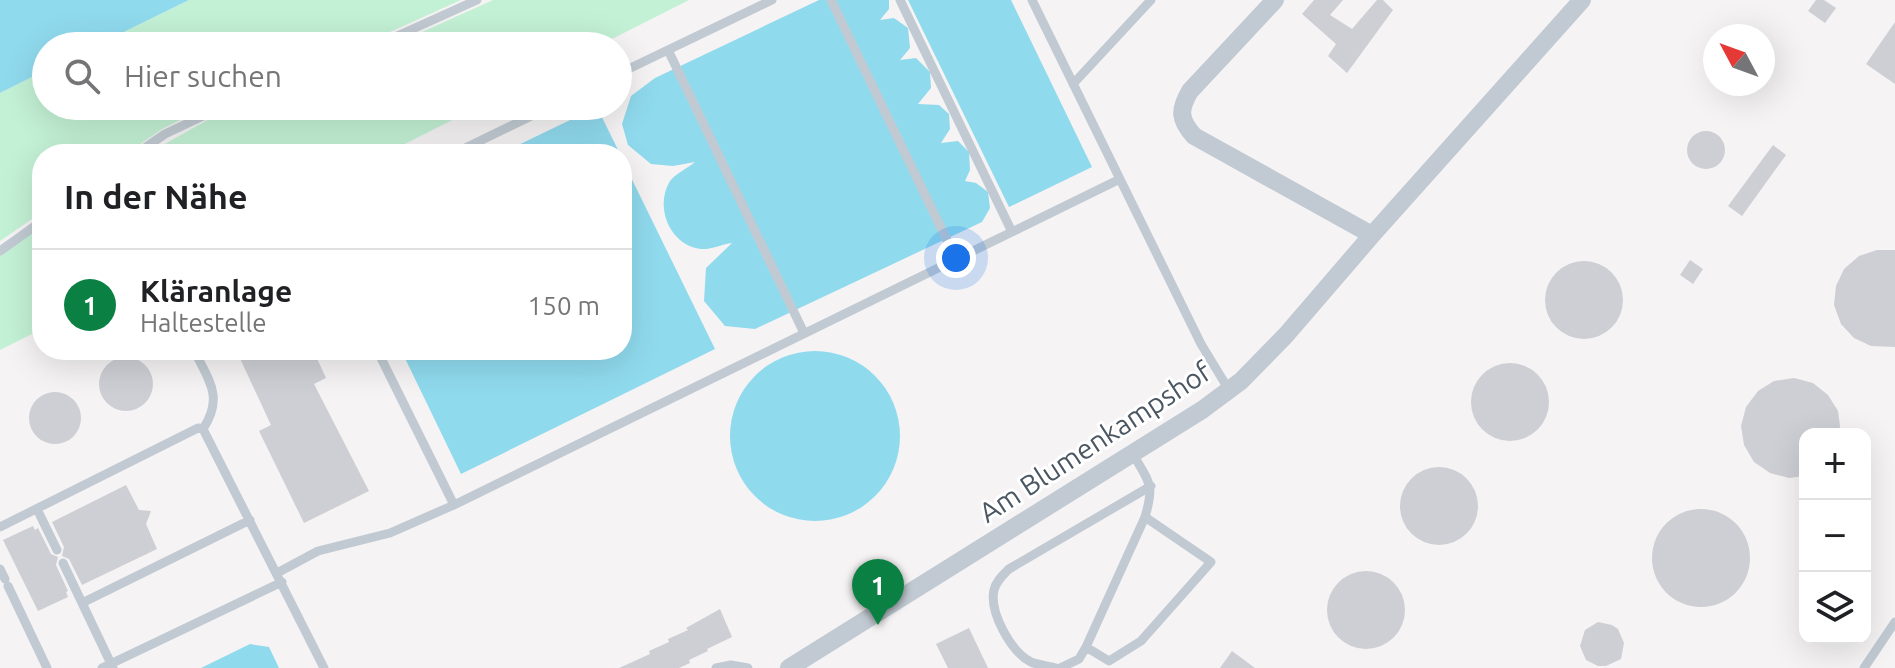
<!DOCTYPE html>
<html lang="de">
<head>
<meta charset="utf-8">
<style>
  :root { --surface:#fff; --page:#f6f6f6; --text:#202124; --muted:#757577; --line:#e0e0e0; --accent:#0b8043 }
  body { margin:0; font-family:Ubuntu,sans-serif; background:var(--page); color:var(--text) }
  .controls { position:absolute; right:24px; bottom:24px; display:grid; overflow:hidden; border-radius:16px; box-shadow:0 8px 32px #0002 }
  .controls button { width:72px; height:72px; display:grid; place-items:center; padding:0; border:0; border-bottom:2px solid var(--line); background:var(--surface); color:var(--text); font:40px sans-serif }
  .compass { position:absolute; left:1703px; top:24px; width:72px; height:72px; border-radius:50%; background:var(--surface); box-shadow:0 8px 32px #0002; rotate:311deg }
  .you { position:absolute; left:956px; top:258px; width:28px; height:28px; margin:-20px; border:6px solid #fff; border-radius:50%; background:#1a73e8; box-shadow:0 0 0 12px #1a73e833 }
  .badge { display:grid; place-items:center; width:52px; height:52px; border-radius:50%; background:var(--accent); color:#fff; font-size:26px; font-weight:700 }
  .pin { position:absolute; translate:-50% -66px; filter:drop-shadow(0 2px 4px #0008) }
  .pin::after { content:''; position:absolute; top:42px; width:28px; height:24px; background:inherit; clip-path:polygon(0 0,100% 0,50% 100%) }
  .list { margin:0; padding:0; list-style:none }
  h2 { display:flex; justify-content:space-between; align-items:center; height:104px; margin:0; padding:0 32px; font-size:34px }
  h2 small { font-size:26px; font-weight:400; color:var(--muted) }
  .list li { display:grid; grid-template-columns:52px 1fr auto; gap:24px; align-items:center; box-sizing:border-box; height:112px; padding:0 32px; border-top:2px solid var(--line) }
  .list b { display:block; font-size:30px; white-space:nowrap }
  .list p { margin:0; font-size:26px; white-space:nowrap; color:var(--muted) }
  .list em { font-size:26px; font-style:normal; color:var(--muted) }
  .icon { flex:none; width:44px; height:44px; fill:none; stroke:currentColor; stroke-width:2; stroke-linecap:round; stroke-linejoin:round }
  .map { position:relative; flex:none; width:1895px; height:668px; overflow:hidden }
  .search { position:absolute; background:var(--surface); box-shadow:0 8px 32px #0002; left:32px; top:32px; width:600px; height:88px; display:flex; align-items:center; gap:20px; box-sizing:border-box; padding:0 28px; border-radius:44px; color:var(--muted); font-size:30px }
  .panel { position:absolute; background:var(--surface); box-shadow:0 8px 32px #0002; left:32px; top:144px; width:600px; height:216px; border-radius:32px }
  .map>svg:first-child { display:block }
</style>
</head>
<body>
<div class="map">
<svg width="1895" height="668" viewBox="0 0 1895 668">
  <rect width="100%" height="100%" fill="#f5f3f3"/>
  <!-- green -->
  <path fill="#c3f1d5" d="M189,0H461L359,46H95Z
    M493,0H689L598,46H391Z
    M46,70V106H208L162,129L126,154H42V212L0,241V93Z
    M240,106H480L385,154H147L213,117Z
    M42,226V329L0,350V255Z"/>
  <!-- water -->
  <path fill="#90daee" d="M0,0H189L95,46H46V70L0,93Z
    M819,0H889V9L880,20L894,18L908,28L910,48L900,60L916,58L930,72L931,88L918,104L939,105L949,114L950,129L941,143L958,141L969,152L970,170L965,181L976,183L988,192L990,208L982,222L755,329L725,326L704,301L706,268L732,243C723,244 710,250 701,249C670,246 654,207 670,181C675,174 688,168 695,162L673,166L651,164L628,145L622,124L631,96L655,78Z
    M908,0H1011L1092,167L1009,207Z
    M597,107L620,154H500Z
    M622,159L715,349L461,474L401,350H622Z
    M730 436a85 85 0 1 1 170 0a85 85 0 1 1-170 0Z
    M250,644L269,647L279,668H201Z"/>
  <!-- building -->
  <path fill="#cdcfd5" d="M1314,0H1343L1330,15L1352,29L1377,0H1383L1393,10L1347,73L1328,56L1336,44L1302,14Z
    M1816,0H1824L1836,8L1825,23L1808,11Z
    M1895,22V84L1866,64Z
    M1687 150a19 19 0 1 1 38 0a19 19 0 1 1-38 0Z
    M1773,145L1786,155L1742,216L1728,206Z
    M1877,250H1895V347L1871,346L1854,338L1841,324L1834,305L1836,286L1844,269L1859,256Z
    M1690,260L1703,269L1693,284L1680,275Z
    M1545 300a39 39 0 1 1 78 0a39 39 0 1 1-78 0Z
    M236,350H313L326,378L314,384L369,491L304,523L259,431L271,425Z
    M99 384a27 27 0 1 1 54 0a27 27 0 1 1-54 0Z
    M1471 402a39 39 0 1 1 78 0a39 39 0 1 1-78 0Z
    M1794,378L1813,383L1828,395L1838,411L1841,434H1805V476L1789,478L1770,473L1754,462L1744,445L1741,426L1746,407L1758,391L1774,381Z
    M29 418a26 26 0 1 1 52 0a26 26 0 1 1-52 0Z
    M1400 506a39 39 0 1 1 78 0a39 39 0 1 1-78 0Z
    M126,485L139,510L151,511L146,524L157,549L82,585L69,559L62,556L64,547L52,522Z
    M1652 558a49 49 0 1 1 98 0a49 49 0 1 1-98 0Z
    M33,526L35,530L38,528L51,554L58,557L56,565L68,591L66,592L68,597L38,611L3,540Z
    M1327 610a39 39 0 1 1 78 0a39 39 0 1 1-78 0Z
    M720,609L732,637L707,649L708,651L689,660L690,663L679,668H619L650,654L649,651L669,642L668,639L688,630L686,628Z
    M1598,622L1612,625L1618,629L1624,643L1621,659L1606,666H1598L1586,660L1580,646L1585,630Z
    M969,628L988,668H948L936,644Z
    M1232,651L1255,668H1220Z"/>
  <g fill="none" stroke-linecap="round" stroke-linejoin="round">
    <!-- service -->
    <path stroke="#c1cad2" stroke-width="9" d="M831,0L956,259
      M900,0L1012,232
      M1032,0L1201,344L1229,390
      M375,46L477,0
      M668,50L804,333
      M618,74L772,0
      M1073,84L1151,0
      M136,154L165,134L224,106
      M453,154L552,106
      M0,251L42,221
      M194,350C209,381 224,397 203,429
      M377,350L454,505
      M1133,454C1149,483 1155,483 1145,517L1211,562L1141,641L1109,661L1086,647L1145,517
      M37,509L57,550
      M0,527L198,428L203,429L324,668
      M63,563L113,668
      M0,569L5,579
      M277,573L318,551L390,533L454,505L1120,179
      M8,586L47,668
      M82,603L250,520
      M102,668L282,582
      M716,668L731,665L748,668
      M1056,668C1048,666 1038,665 1031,662C1011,652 989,612 994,590C996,581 1003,575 1009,569L1151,486
      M1060,668L1079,659L1086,647
      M1864,668L1895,622"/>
    <!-- minor -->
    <path stroke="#c1cad2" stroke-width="18" d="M1275,0L1190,91C1179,110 1179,119 1194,136L1372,235
      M789,668L1202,410L1241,381L1286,335L1372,235L1582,0"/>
  </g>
  <g text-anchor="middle" stroke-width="6" stroke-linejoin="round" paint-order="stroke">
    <!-- street labels -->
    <g font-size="28" fill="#4a5661" stroke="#fff">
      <text transform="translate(1095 442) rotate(-33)" y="10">Am Blumenkampshof</text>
    </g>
  </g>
</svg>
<div class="controls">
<button>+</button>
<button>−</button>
<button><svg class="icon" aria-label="layers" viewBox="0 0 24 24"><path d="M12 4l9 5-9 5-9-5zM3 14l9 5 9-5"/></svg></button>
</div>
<svg class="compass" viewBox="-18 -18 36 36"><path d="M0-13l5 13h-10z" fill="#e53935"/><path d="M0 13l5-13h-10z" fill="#757577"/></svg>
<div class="you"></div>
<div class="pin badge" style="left:878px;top:625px">1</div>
<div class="search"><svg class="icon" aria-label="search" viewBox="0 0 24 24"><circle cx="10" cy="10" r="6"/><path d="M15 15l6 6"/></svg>Hier suchen</div>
<section class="panel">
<h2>In der Nähe<small></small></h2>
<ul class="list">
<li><span class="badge">1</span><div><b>Kläranlage</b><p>Haltestelle</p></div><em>150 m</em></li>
</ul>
</section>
</div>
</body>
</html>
